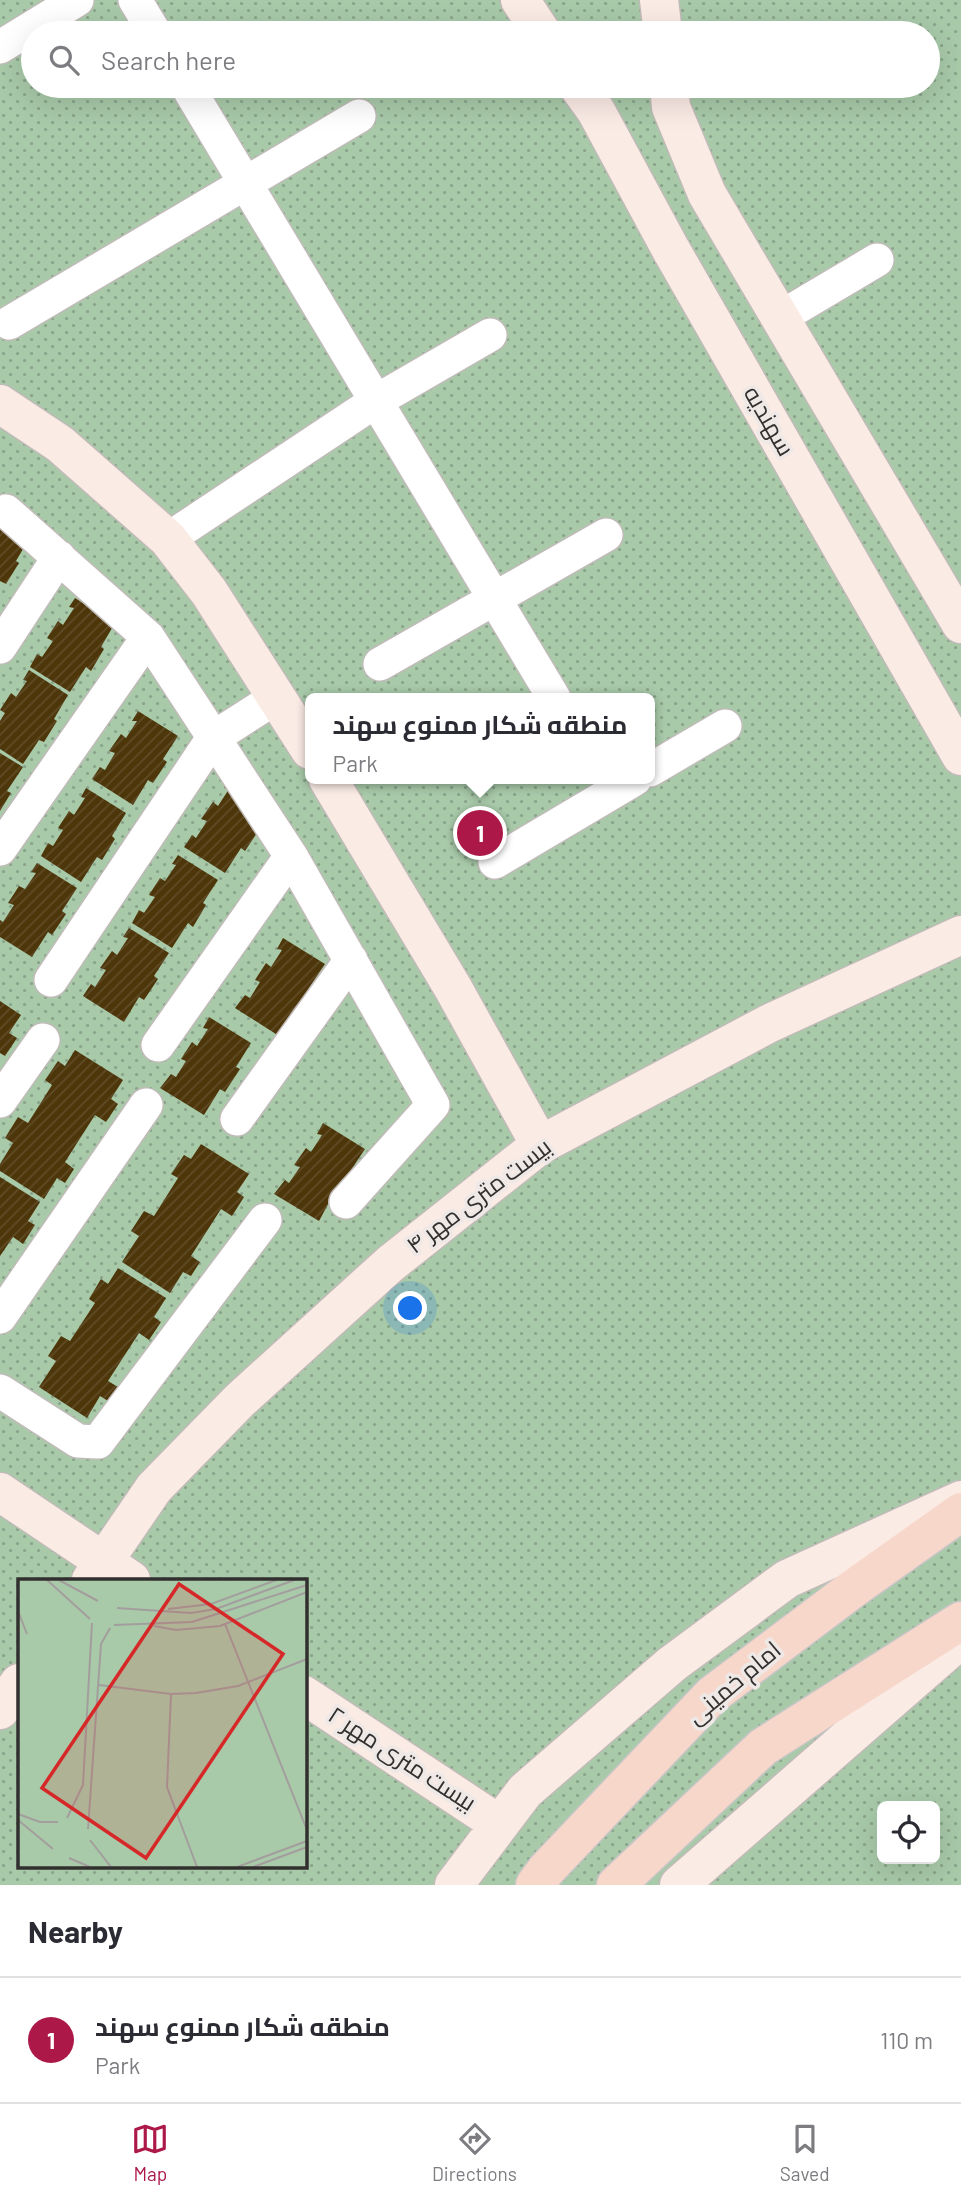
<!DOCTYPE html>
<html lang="en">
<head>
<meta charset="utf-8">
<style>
  :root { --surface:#fff; --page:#f7f7f7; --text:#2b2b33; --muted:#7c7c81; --line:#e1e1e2; --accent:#ac1848 }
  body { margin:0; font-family:Barlow,Cairo,sans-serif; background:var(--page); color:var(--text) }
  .controls { position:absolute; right:21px; bottom:21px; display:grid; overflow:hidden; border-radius:10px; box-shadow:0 7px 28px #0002 }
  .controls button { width:63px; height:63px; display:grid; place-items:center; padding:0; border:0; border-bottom:2px solid var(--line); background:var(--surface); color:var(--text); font:35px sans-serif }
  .you { position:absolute; left:411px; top:1309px; width:24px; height:24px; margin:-18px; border:5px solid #fff; border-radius:50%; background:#1a73e8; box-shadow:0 0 0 10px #1a73e833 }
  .badge { display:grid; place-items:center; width:46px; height:46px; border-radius:50%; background:var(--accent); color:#fff; font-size:23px; font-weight:700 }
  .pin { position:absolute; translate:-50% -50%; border:4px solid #fff; box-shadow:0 2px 7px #0006 }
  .popup { position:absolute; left:305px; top:693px; width:350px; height:91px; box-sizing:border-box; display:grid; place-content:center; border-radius:10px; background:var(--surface); filter:drop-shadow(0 2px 5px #0005); font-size:23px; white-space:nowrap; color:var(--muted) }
  .popup b { font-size:26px; color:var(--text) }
  .popup::after { content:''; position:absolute; left:50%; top:100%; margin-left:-14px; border:14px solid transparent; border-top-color:var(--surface) }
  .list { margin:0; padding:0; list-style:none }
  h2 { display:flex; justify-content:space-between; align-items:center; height:91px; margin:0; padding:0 28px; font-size:30px }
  h2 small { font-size:23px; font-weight:400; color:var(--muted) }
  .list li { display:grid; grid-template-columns:46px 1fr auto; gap:21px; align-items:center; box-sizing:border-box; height:126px; padding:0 28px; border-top:2px solid var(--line) }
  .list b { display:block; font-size:26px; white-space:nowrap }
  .list p { margin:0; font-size:23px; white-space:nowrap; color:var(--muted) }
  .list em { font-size:23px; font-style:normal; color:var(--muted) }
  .icon { flex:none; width:38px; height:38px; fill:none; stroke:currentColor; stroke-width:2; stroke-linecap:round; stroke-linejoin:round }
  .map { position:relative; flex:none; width:961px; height:1885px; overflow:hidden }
  .search { position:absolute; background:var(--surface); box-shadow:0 7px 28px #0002; left:21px; right:21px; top:21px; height:77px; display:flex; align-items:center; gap:18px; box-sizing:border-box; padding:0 24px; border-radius:38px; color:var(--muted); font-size:26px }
  .sheet { height:217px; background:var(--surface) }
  nav { display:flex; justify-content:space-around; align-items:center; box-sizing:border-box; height:98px; border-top:2px solid var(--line); background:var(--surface); font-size:19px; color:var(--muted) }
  nav a { display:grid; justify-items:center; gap:4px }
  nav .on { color:var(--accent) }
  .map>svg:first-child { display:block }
</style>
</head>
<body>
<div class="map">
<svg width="961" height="1885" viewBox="0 0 961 1885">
  <defs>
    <pattern id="green-dots" width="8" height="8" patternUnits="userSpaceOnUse" patternTransform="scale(1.75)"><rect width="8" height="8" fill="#a8caa9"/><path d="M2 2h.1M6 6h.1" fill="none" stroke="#89a48a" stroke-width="1.8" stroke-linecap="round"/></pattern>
    <pattern id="building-hatch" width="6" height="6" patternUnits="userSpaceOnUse" patternTransform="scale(1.75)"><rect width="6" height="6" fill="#4e360b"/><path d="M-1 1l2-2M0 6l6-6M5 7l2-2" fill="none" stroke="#5f4b26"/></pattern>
  </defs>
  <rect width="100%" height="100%" fill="#eee8e6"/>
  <!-- green -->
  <path fill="url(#green-dots)" fill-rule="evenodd" d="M0,0H961V1885H0ZM33,33H928V86H33ZM310,698H650V779H310ZM19,1580H304V1866H19ZM882,1806H935V1859H882Z"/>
  <!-- building -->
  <path fill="url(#building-hatch)" d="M0,518L30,537L16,561L19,563L6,584L0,581Z
    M75,598L115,623L101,647L104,649L91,671L86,667L70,692L30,667L37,654L42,657L53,641L47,638L58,621L63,625L74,608L69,607Z
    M29,670L68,695L54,719L57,721L44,742L39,740L23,764L0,749V721L5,713L0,710L11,693L16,697L27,681L23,680Z
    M138,711L178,736L163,759L167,762L153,783L148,780L133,805L92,779L100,767L105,770L115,753L109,751L121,734L126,738L137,721H132Z
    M0,753L23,767L7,791L11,793L0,811Z
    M230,779L259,830L245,851L241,848L225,873L184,847L192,835L196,838L207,821L201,819L213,802L218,806L229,789L224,788Z
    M86,788L126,813L112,836L115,839L102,860L97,857L81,882L41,856L48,843L53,846L63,830L58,828L69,811L74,815L85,798L81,797Z
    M178,855L218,880L203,903L206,905L193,927L188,923L172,948L132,923L139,910L144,913L155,897L149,895L160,878L165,881L176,865L172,864Z
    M37,863L77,888L62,911L66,914L52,935L48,932L32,957L0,937V920L3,922L14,905L8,903L19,886L25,889L36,873L31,872Z
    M129,928L169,953L154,976L158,979L144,1000L139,997L124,1022L83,996L91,984L95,987L106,970L100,968L112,951L117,955L128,938L123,937Z
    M283,938L325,964L309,988L314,990L299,1013L294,1010L279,1036L235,1008L245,995L250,998L260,982L255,980L266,963L271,967L282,950L277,949Z
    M0,1001L21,1015L9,1033L17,1038L5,1056L0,1053Z
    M209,1017L251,1043L236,1067L240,1069L225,1092L220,1089L204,1115L160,1088L171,1074L176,1077L186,1061L181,1059L192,1042L197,1046L208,1029L203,1028Z
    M75,1050L123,1080L111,1099L118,1104L106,1122L95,1115L65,1162L74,1169L65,1183L57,1178L44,1199L0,1171V1164L13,1143L5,1138L18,1117L28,1123L52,1085L45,1080L58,1061L65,1066Z
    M323,1123L365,1149L349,1173L354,1175L333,1195L319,1221L274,1194L285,1180L289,1183L300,1167L294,1165L306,1148L311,1152L322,1135L317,1134Z
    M201,1144L249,1174L237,1192L244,1197L232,1216L221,1209L191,1256L200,1262L191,1276L183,1272L170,1293L122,1262L139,1236L131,1231L144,1211L154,1216L178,1178L171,1174L184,1155L191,1159Z
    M0,1177L40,1202L28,1221L35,1225L23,1244L13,1237L0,1256Z
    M118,1268L166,1298L154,1317L161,1322L149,1340L139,1333L108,1381L118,1387L108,1401L100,1396L87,1418L39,1387L56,1361L48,1356L61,1336L70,1341L95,1303L89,1299L101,1279L108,1284Z"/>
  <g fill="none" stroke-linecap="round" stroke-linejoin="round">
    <!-- street casing -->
    <g stroke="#c0bbb8" stroke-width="36">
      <path id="street" d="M135,0L155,33
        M0,47L77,0
        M187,86L554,698
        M781,317L877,260
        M9,323L359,116
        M6,511L148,637L291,856L433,1105L346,1202
        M168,539L376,401L490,335
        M0,647L59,557
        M380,664L606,535
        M650,770L725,726
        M0,849L148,637
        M495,862L635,779
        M51,980L213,738L277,697
        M158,1045L291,856
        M0,1101L43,1040
        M237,1119L351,960
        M0,1317L146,1105
        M0,1391L78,1441L98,1442L265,1220"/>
    </g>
    <!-- secondary casing -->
    <g stroke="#c0bbb8" stroke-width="41">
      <path id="secondary" d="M520,0L542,33
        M659,0L663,33
        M578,86L596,111L670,248L961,756
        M669,86L671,107L707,194L961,624
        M0,404L60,444L168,539L209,592L310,750
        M328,779L453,988L540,1145
        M0,1492L131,1580
        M91,1580L154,1488L240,1400L390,1264L540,1145L768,1024L961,935
        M304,1695L499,1824
        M0,1710L19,1683
        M454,1885L525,1791L672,1664L787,1579L961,1500
        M679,1885L961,1639"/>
    </g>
    <!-- primary casing -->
    <g stroke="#c6c5c5" stroke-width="41">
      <path id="primary" d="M535,1885L546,1870L712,1695L854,1588L961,1512
        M616,1885L763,1747L961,1621"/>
    </g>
    <!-- street -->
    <use href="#street" stroke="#fff" stroke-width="33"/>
    <!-- secondary -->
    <use href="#secondary" stroke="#fbebe5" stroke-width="38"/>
    <!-- primary -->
    <use href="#primary" stroke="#f8d7cb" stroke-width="38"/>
  </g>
  <g text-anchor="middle" stroke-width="7" stroke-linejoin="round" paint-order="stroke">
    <!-- street labels -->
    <g font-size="24" fill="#32302f" stroke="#eee8e6">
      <text transform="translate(769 421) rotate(60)" y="8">سهندیه</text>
      <text transform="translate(479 1196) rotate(-37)" y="8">بیست متری مهر ۴</text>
      <text transform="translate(734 1683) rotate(-40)" y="8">امام خمینی</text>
      <text transform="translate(402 1759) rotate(33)" y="8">بیست متری مهر ۲</text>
    </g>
  </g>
  <!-- overview -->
  <g transform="translate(18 1579)">
    <rect width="289" height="289" fill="#eee8e6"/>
    <path d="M0,0H289V288H0Z" fill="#a8caa9"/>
    <path fill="none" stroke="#a39e9d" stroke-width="2" d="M28,0L72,40M39,0L80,22M99,29L173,34L198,30L279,0M150,30L193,25L261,0M0,32L9,55M207,45L289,251M96,46L174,43L289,6M136,47L158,51L202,47L289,13M81,106L153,115L178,114L220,107L289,80M153,115L149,208L179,288M0,235L22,243H40M49,239L65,206L74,44M0,241L35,270M70,250L83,65L92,49M72,261L93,288M51,279L72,288M219,288L289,262M235,288L289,268"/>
    <path fill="#d62828" fill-opacity="0.15" stroke="#d62828" stroke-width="3.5" d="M161,5L265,75L128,279L24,209Z"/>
    <rect width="289" height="289" fill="none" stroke="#32302f" stroke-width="3.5"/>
  </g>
</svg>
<div class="controls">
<button><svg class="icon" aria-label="locate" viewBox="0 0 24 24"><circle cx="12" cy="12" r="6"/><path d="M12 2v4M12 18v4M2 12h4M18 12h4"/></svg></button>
</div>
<div class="you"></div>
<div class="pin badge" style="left:480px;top:833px">1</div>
<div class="popup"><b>منطقه شکار ممنوع سهند</b>Park</div>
<div class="search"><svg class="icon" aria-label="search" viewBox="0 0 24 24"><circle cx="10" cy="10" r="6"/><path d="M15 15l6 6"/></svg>Search here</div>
</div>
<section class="sheet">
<h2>Nearby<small></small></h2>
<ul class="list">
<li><span class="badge">1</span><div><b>منطقه شکار ممنوع سهند</b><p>Park</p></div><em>110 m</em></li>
</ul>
</section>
<nav>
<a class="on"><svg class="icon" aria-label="map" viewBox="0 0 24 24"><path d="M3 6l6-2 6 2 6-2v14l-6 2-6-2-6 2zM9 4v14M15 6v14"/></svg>Map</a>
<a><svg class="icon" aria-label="directions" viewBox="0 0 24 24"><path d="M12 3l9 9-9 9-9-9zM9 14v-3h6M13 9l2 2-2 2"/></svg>Directions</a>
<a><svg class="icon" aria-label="saved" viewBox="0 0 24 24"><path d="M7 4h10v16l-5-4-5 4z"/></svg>Saved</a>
</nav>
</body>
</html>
